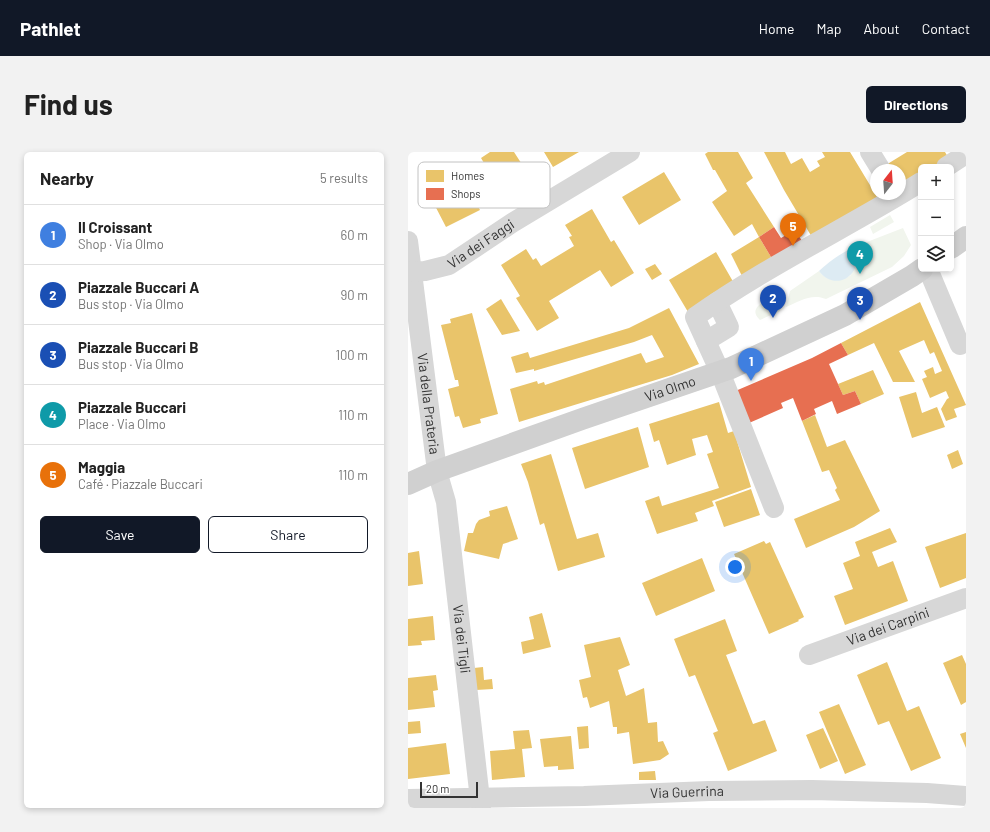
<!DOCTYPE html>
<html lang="en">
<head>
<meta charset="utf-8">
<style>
  :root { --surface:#fff; --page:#f2f2f2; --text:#222; --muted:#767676; --line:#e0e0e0; --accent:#111827 }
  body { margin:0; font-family:Barlow,sans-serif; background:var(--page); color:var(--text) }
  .controls { position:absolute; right:12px; top:12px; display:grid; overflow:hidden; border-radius:6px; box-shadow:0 2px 6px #0003 }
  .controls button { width:36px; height:36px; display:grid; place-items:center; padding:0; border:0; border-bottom:1px solid var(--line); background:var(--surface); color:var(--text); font:20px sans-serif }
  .compass { position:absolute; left:462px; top:12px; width:36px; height:36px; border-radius:50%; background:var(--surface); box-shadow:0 2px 6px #0003; rotate:17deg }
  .scale { position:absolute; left:12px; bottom:10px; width:58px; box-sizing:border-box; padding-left:4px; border:2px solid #333; border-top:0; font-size:11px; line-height:14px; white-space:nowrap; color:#333; -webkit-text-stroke:3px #fff; paint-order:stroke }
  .you { position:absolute; left:327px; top:415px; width:14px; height:14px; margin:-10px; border:3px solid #fff; border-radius:50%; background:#1a73e8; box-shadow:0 0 0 6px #1a73e833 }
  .badge { display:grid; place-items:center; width:26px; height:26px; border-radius:50%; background:var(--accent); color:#fff; font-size:13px; font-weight:700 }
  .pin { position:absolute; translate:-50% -33px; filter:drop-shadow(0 1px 2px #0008) }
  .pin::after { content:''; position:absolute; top:21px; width:14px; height:12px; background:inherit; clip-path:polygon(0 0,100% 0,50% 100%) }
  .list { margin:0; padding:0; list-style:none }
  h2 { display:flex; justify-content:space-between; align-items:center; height:52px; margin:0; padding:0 16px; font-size:17px }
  h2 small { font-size:13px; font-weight:400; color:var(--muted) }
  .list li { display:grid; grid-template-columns:26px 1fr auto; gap:12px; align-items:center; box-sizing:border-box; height:60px; padding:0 16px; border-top:1px solid var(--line) }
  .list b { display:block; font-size:15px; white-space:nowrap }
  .list p { margin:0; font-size:13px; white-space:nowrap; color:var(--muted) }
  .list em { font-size:13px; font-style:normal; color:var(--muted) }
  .actions { display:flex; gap:8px; padding:12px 16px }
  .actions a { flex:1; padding:9px 0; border:1px solid var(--accent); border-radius:6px; text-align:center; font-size:14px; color:var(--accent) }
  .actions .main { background:var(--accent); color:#fff }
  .icon { flex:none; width:22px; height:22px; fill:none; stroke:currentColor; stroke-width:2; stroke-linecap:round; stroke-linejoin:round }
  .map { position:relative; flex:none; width:558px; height:656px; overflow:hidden; border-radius:6px }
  header { display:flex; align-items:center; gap:24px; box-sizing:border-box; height:56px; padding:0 20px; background:var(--accent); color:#fff }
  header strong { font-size:19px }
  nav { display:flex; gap:22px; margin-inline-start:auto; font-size:14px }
  .intro { display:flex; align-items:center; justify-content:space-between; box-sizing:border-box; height:96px; padding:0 24px }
  h1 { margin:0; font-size:28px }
  .button { padding:10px 18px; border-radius:6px; background:var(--accent); color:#fff; font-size:14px; font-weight:700 }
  main { display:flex; gap:24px; padding:0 24px }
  aside { flex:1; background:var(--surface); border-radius:6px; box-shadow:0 2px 6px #0003 }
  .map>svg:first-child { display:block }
</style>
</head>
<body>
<header>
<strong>Pathlet</strong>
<nav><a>Home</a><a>Map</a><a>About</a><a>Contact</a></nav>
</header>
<div class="intro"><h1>Find us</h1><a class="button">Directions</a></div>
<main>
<aside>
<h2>Nearby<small>5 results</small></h2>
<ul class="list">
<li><span class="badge" style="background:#3f7fe0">1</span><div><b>Il Croissant</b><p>Shop · Via Olmo</p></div><em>60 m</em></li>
<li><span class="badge" style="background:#1a4fb4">2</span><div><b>Piazzale Buccari A</b><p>Bus stop · Via Olmo</p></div><em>90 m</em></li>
<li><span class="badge" style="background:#1a4fb4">3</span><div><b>Piazzale Buccari B</b><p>Bus stop · Via Olmo</p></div><em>100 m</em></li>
<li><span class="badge" style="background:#0f9aa8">4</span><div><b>Piazzale Buccari</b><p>Place · Via Olmo</p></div><em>110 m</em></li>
<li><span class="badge" style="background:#e8710a">5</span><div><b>Maggia</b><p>Café · Piazzale Buccari</p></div><em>110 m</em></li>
</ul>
<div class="actions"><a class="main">Save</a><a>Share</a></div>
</aside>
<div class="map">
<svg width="558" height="656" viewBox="0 0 558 656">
  <rect width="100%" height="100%" fill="#fff"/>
  <!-- green -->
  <path fill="#f1f5ed" d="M482,63L486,70L465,82L462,75Z
    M495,76L503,93L496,104L484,115L418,147C404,141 391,149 378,155L382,139L411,119C419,130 432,130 443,123L449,99L446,95Z
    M375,141L372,159L352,168C336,154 366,145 375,141Z"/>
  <!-- water -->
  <path fill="#ddebf3" d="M446,95C458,121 428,142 411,119C422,109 433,101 446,95Z"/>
  <!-- homes -->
  <path fill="#e9c46a" d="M82,0H106L117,17L104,25L102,22L88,31L73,6Z
    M136,0H171L145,15Z
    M300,0H330L345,26L338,31L366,75L351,85L344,72L326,84L304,50L319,39L307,18H305L297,2Z
    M356,0H377L383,12L394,6L402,20L412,14L409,9L417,5L414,0H442L471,48L405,87L376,38Z
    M499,0H537L541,7L527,15H513V23L492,36V18H474L473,16Z
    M256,20L273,48L231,73L214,45Z
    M58,31L72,58L38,75L24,48Z
    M184,57L203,90L206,88L226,121L203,135L192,118L141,149L151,166L129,179L108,146L112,144L93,113L118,97L125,108L128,106L133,114L166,94L161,85L164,84L157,73Z
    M351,85L366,110L336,128L323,102Z
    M308,100L327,133L280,160L261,128Z
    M247,112L254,122L244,128L237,117Z
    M93,147L112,179L94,183L78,157Z
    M512,150L558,253L546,257L549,265L538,269L533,257L539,247L541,246L538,239L522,246L514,227L519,225L516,219L525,215L527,222L534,219L526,200L522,202L516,188L491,199L507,230H485L466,191L440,203L433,191Z
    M261,156L291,212L264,223L111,270L102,237L129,229L130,232L136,230L137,233L233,201L238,211L256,205L244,183L226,190L126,219V217L108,221L103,205L120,200L122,206L221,176Z
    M64,161L90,262L72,267L73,271L55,276L51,264L47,265L40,237L51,234L50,228H47L33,173L43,171L42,167Z
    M465,218L476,242L453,252L447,239L435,243L430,232Z
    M508,240L514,261L529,255L537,275L504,286L491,245Z
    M311,250L320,281L326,279L343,335L304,349L306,354L287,361L290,369L249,382L237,349L251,344L254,354L311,336L299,302L305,300L299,283L284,287L288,303L259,313L251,288L246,290L241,272Z
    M407,263L419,295L437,288L472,359L446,375L398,396L386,367L432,348L427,338L429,336L421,318L414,320L394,269Z
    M230,275L241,315L177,337L164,296Z
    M550,298L555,312L544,317L539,303Z
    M143,302L169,387L190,381L197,405L150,419L136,371L132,373L120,330L113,312Z
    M343,337L352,363L316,375L307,350Z
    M99,354L110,387L95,392L91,407L56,399L60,381H65L68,372L71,368L82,364L81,359Z
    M482,376L489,390L464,400L470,415L485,409L500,449L437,473L426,444L445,437L435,411L452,404L447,390Z
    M558,381V426L532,436L517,395Z
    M356,389L358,392L362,390L396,465L390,468L391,469L361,482L326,402Z
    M11,399L15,432L0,434V401Z
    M294,406L307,439L248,464L234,431Z
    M134,461L143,495L115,502L113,490L126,487L121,465Z
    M25,464L27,488L13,489L14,493L0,494V467Z
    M317,467L329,499L318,503L345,572L357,568L369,599L320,619L305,581L310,579L287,523L281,525L266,487Z
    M212,485L222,513L210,518L218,544L236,536L240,571L249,570L250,590L255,589L261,602L252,608L225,612L221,580L209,582V575H205L201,549L182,556L179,545L175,546L171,528L183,525L176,493Z
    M554,503L558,512V550L553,553L535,511Z
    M479,510L499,559L511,554L533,606L503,619L481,569L470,573L449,523Z
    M75,515L76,528L84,527L85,537L68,538L66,516Z
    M28,523L30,538L25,539L27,555L0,558V526Z
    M431,552L458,613L437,622L411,560Z
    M12,569L13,581L0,582V570Z
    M180,574L181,596L171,597L169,575Z
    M415,576L430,609L412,617L398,583Z
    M121,578L124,596L114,597L117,625L84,628L82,599L107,597L105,579Z
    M558,580V596L552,582Z
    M163,584L166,617L150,618V614L136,615L132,587Z
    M38,591L42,622L0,627V596Z
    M247,619L248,628H231V620Z"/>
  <!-- shops -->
  <path fill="#e76f51" d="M366,75L373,86L387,78L396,92L366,110L351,85Z
    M433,191L440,203L421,212L435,243L447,239L453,252L429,262L424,249L406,257L408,262L394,269L385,246L373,251L375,256L341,271L325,240L404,206Z"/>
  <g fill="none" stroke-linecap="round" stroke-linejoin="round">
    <!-- street -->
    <g stroke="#d7d7d7" stroke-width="20">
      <path d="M462,0L473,18"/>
      <path d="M538,15L558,2"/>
      <path id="s1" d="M0,89L29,319L38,350L73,656"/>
      <path d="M520,117L552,193"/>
      <path id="s2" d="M0,120L17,119L41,113L104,71L222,0"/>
      <path d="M298,189L321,175L309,150"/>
      <path d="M366,356L312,220L287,165C359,114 439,76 513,30"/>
      <path id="s3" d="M401,503L558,446"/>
      <path id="s4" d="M0,647L176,644L301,639L404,638L519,641L558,644"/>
    </g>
    <!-- secondary -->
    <g stroke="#d0d0d0" stroke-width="22">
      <path d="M543,96L558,85"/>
      <path id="s5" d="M0,332L29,319L174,267L323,216L437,163L504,124L514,117"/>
    </g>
  </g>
  <g text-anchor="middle" stroke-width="4" stroke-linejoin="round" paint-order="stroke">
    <!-- street labels -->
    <g font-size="14" fill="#333" stroke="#fff">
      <text dy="5" stroke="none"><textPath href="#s2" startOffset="80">Via dei Faggi</textPath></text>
      <text dy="5" stroke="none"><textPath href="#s5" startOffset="279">Via Olmo</textPath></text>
      <text dy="5" stroke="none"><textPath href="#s1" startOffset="164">Via della Prateria</textPath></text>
      <text dy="5" stroke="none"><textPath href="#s3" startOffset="84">Via dei Carpini</textPath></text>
      <text dy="5" stroke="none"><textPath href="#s1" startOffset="402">Via dei Tigli</textPath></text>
      <text dy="5" stroke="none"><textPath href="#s4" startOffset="279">Via Guerrina</textPath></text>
    </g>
  </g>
  <!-- legend -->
  <rect x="10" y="10" width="132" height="46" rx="6" fill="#fff" stroke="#c2c2c2" stroke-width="1"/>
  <rect x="18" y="18" width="18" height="12" fill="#e9c46a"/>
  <rect x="18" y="36" width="18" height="12" fill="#e76f51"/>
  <g font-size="11" fill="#333">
    <text x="43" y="28">Homes</text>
    <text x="43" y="46">Shops</text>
  </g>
</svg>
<div class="controls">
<button>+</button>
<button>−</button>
<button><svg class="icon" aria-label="layers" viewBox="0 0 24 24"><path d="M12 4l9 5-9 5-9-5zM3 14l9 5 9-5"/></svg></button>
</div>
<svg class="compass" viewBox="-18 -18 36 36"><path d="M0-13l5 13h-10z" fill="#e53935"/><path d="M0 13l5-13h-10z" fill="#767676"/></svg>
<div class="scale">20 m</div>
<div class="you"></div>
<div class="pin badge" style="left:343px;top:229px;background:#3f7fe0">1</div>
<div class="pin badge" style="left:365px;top:166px;background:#1a4fb4">2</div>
<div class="pin badge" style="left:452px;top:168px;background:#1a4fb4">3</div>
<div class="pin badge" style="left:452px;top:122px;background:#0f9aa8">4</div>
<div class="pin badge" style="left:385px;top:94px;background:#e8710a">5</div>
</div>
</main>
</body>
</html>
